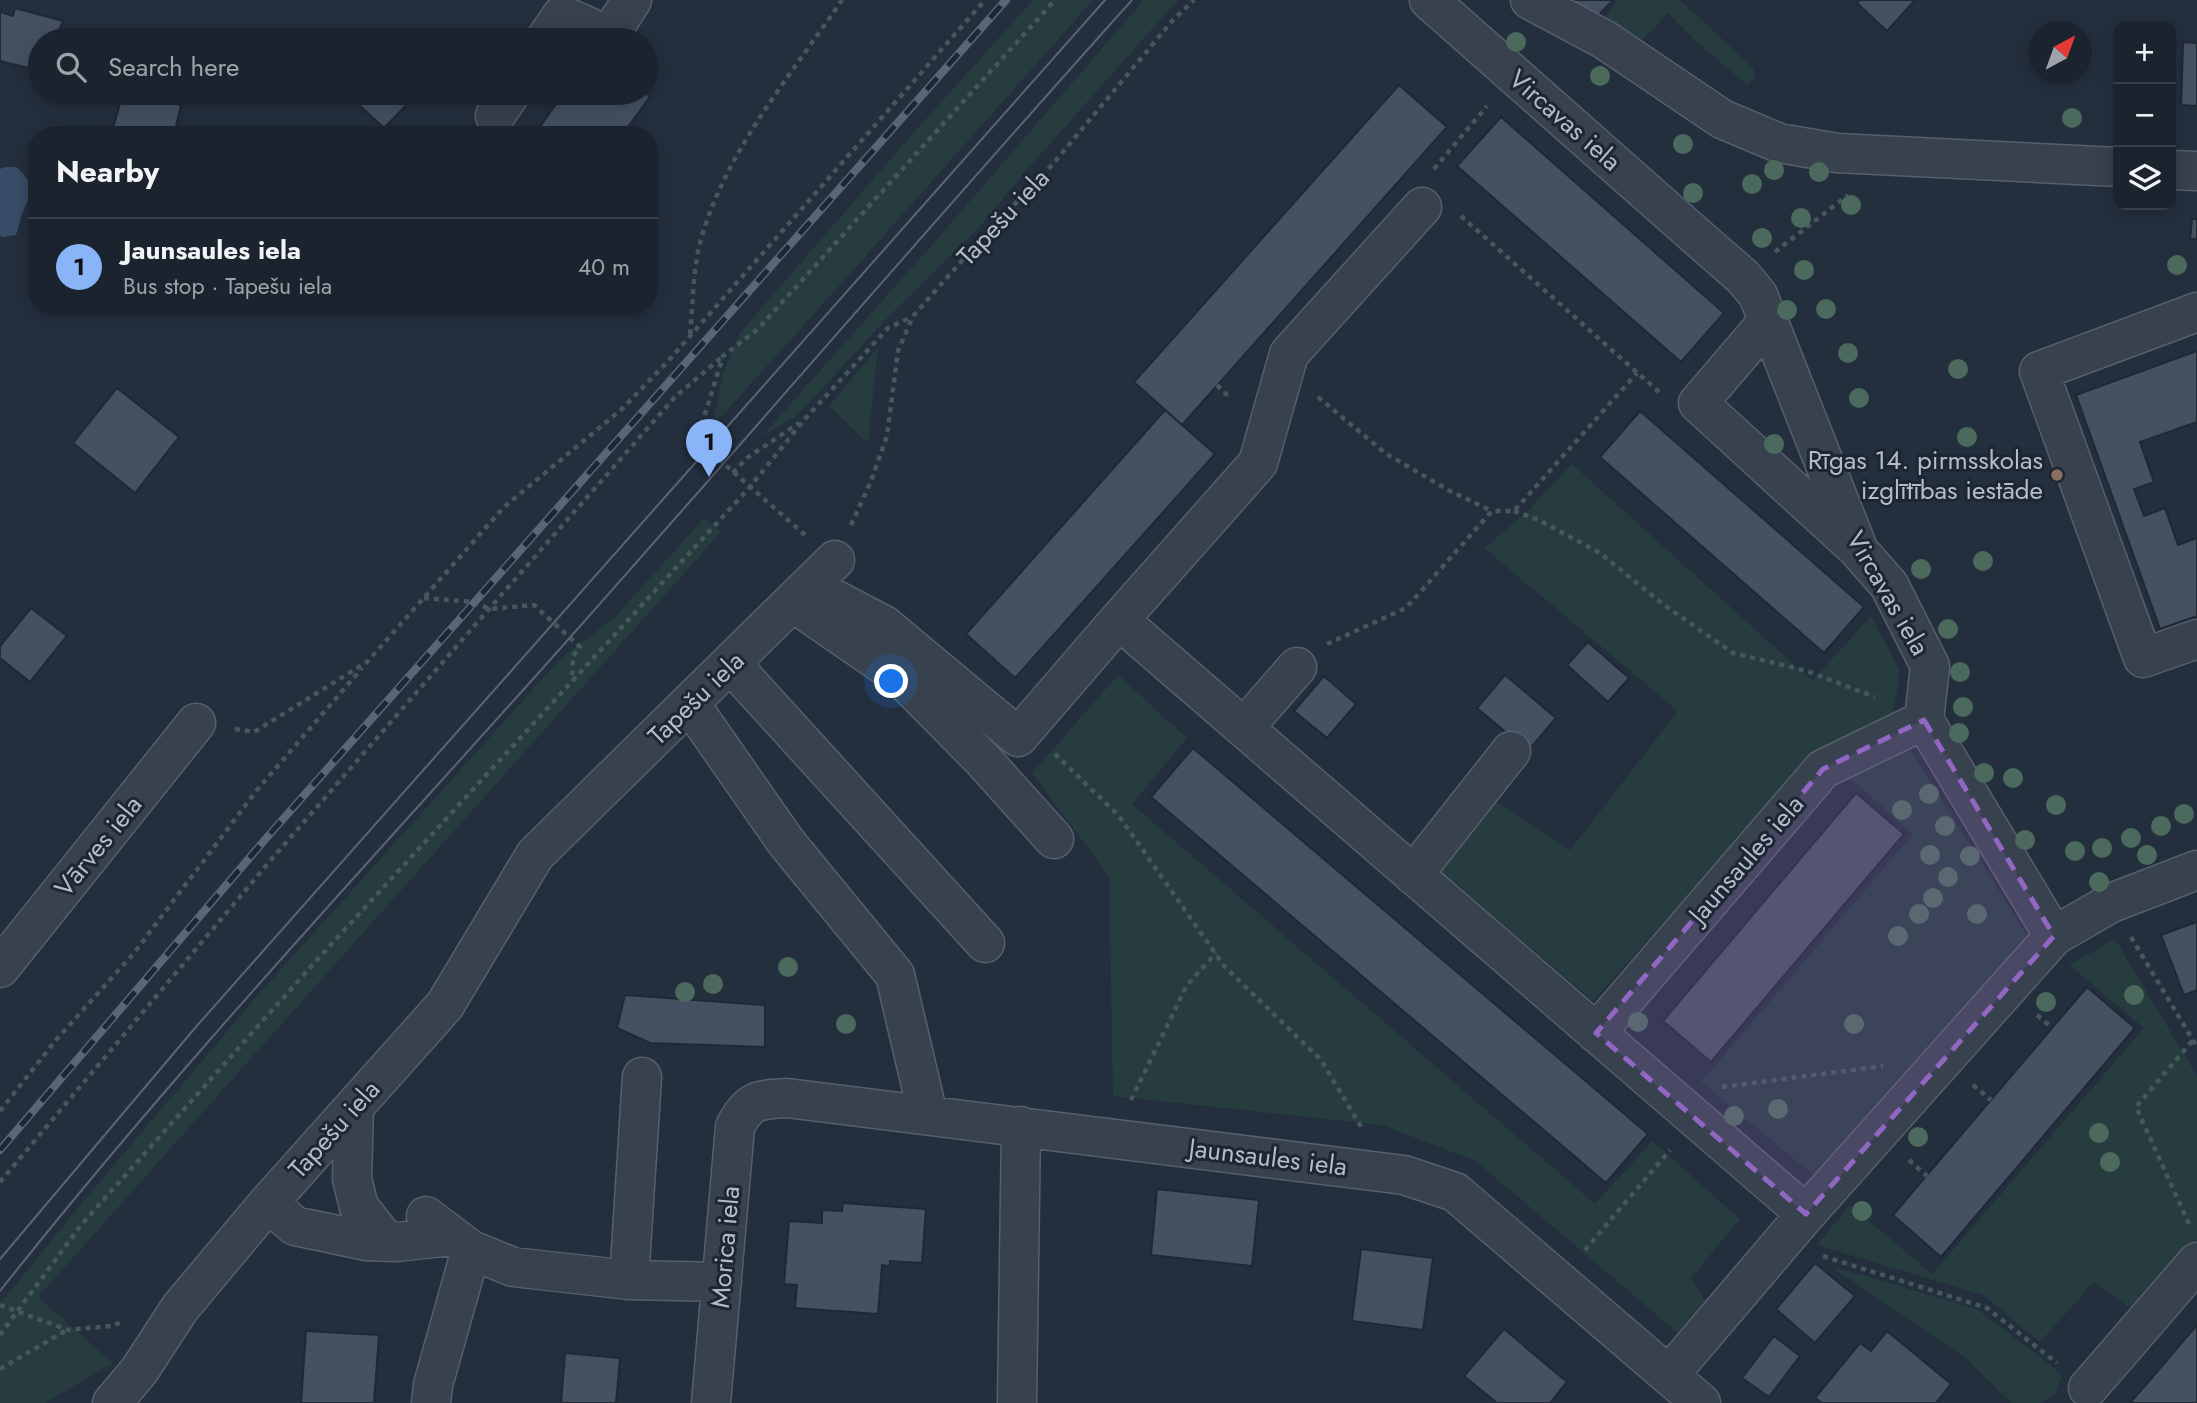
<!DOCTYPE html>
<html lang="en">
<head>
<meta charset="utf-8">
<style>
  :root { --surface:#1b232e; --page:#242b36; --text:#f1f3f6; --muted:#a0a4aa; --line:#39404a; --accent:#8ab4f8 }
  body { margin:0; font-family:Jost,sans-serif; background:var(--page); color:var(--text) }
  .controls { position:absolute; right:21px; top:21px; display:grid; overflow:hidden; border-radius:14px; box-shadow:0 4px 18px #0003 }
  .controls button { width:63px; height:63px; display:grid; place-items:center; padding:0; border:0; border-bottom:2px solid var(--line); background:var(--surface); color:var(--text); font:35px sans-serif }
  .compass { position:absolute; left:2029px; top:21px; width:63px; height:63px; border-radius:50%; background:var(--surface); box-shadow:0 4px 18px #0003; rotate:41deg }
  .you { position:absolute; left:892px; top:682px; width:24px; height:24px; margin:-18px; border:5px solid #fff; border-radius:50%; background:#1a73e8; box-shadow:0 0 0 10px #1a73e833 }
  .badge { display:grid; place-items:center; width:46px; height:46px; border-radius:50%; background:var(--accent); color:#111; font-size:23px; font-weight:700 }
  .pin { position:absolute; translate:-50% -58px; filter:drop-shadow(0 2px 4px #0008) }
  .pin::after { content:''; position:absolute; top:37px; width:24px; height:21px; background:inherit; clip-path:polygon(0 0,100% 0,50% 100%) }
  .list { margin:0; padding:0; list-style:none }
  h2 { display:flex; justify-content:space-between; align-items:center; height:91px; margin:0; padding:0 28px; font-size:30px }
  h2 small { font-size:23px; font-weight:400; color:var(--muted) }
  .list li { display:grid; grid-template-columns:46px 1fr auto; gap:21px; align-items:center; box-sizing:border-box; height:98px; padding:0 28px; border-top:2px solid var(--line) }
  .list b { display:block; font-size:26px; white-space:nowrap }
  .list p { margin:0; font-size:23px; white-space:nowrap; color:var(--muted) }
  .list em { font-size:23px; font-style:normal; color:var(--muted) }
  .icon { flex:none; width:38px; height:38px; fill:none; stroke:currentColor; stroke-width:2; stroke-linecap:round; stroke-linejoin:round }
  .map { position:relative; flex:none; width:2197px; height:1403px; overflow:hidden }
  .search { position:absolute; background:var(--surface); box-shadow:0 4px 18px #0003; left:28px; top:28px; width:630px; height:77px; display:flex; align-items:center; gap:18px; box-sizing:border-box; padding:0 24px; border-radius:38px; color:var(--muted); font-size:26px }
  .panel { position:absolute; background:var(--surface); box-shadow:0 4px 18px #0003; left:28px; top:126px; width:630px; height:189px; border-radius:28px }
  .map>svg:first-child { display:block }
</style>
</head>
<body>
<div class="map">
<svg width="2197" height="1403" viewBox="0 0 2197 1403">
  <rect width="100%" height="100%" fill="#242f3e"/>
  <!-- green -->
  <path fill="#263c3f" d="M1033,0H1093L830,296L712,427L723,374L739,334L908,139Z
    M1144,0H1178L1032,164L975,232L886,319L797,416L762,436L931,246Z
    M1618,0H1680L1752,67L1756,76L1747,85L1697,42L1668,13L1635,48L1601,23Z
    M878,347L868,443L829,406Z
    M1572,464L1812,681L1871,616L1900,671L1892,722L1797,774L1593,1001L1434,865L1491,798L1570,850L1678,711L1484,548L1529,510Z
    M704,518L721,532L38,1297L113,1363L45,1403H0V1304L86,1198L257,996L562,657L613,619Z
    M1118,675L1187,738L1132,804L1595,1204L1652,1141L1740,1219L1691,1278L1707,1304L1680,1335L1476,1161L1382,1125L1113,1096L1109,876L1032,773Z
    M1903,738L2027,935L1817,1178L1701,1082L1913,834L1842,771Z
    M2115,939L2197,1076V1245L2139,1314L2094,1282L2040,1342L1983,1295L1817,1245L1850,1205L1932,1274L2144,1028L2069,965Z
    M1838,1268L1977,1309L2062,1374L2055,1395L2039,1403H2012L1962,1355L1836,1270Z"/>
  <!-- water -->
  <path fill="#394c67" d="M5,167H16C31,180 34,189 25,207C21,215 19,226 16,235L2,237L0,235V169Z"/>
  <!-- building -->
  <path fill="#455162" stroke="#1f2835" stroke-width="2" d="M1566,0H1613L1591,23Z
    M1860,0H1915L1887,31L1857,3Z
    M15,8L63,21L60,28L98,38V40H40V71L0,61V12L13,16Z
    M2183,42L2197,43V106L2181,105Z
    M1399,85L1447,127L1182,425L1134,382Z
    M123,93H137L181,105L174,135H99L102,125L113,128Z
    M370,93H418L384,128L359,105Z
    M564,93H645L650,97L622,135H534Z
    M1501,117L1724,313L1681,362L1457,166Z
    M2192,219H2197V239H2190Z
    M2197,351V422L2140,442L2154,482L2134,489L2144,516L2165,508L2178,545L2197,538V616L2160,629L2076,395Z
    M117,388L179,437L135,493L73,443Z
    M1165,410L1215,454L1015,678L966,634Z
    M1640,411L1864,607L1824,653L1600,457Z
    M31,608L67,636L30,682L0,658V646Z
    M1588,642L1629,678L1608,702L1567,665Z
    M1505,675L1556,718L1528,751L1477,708Z
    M1324,676L1356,704L1327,738L1294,711Z
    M1193,748L1648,1134L1606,1183L1151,797Z
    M1856,793L1904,834L1711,1062L1663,1021Z
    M2197,922V990L2184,995L2161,935Z
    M2087,987L2135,1028L1941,1257L1893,1215Z
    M625,995L765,1005V1047L650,1043L617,1028Z
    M1157,1189L1259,1200L1252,1266L1151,1255Z
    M843,1203L926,1209L922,1263L890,1261V1266L882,1265L878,1314L795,1308L797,1285L784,1284L789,1221L822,1223V1210L842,1211Z
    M1361,1249L1433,1258L1423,1330L1352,1321Z
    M1815,1263L1855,1296L1815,1343L1776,1309Z
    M2197,1325V1403H2130L2156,1373Z
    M1504,1329L1567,1382L1550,1403H1497L1464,1376Z
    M306,1331L379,1335L374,1403H301Z
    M1887,1331L1951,1384L1936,1403H1822L1815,1398L1860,1343L1871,1351Z
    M1774,1336L1800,1356L1769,1397L1742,1378Z
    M565,1353L620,1358L616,1403H561Z"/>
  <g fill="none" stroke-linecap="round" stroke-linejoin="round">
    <!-- minor casing -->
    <g stroke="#565f6c" stroke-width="41">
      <path id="minor" d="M1429,0L1712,250L1743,277L1758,295L1859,551L1889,585L1930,666L1924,720L2054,936
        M1530,0L1605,40L1722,119L1779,143L1837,153L2118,167
        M545,40L562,15L609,36L632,0
        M495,116L511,93
        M2171,170L2197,171
        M1422,207L1289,354L1258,463L1119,620L1806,1214
        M2197,312L2039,371L2143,658L2197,639
        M1769,320L1698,403L1853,545
        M811,587L884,625L1018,737L1119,620
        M794,603L900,676L982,759L1054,839
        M731,664L985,943
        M690,704L786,842L895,975L928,1115
        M1244,728L1297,667
        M1413,875L1511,751
        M0,968L196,723
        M1596,1033L1823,769L1924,720
        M354,1107L352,1179L359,1207L386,1241
        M268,1203L295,1226L366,1241L397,1242L451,1236
        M426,1216L471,1250L513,1267L629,1280L722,1282
        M629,1280L642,1077
        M1669,1375L1806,1214L2054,936L2111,903L2197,870
        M2088,1388L2197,1262
        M112,1403L139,1371L180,1308L268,1203L445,1005L535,855L835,560
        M431,1403L433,1385L471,1250
        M711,1403L735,1127C749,1099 758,1100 787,1098L1404,1175L1455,1192L1701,1403
        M1017,1403L1021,1126"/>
    </g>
    <!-- path -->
    <path stroke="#44595c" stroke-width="4.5" stroke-dasharray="5 5" stroke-linecap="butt" d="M1434,169L1487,106
      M1461,216L1659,392
      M1775,252L1848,195
      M690,334C693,304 693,267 701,239C726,151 791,75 842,0
      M1217,385L1231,399
      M1318,397L1385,453L1448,490L1492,511
      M733,473L747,458L799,423
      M1514,511L1539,520L1600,553L1664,605L1733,653L1807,671L1875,697
      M851,525L871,481L887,436L898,351L913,316L973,248L1052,165L1173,20L1194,0
      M805,535L697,440L723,356L758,329L1055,0
      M424,598L474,602L489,609L534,605L580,647L573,656L572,681
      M1327,644L1406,608L1492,511H1514L1637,373
      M235,729L254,732L367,662L504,507L622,409L669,360L985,0
      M1055,754L1119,816L1224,966L1321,1060L1363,1130
      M2131,937L2197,1047
      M2037,1015L2052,1028
      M1973,1085L1991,1100
      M1722,1087L1883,1066
      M1131,1100L1187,985L1216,953
      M0,1111L56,1040L134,953L257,790L362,668
      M1909,1160L1927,1176
      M0,1182L270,861L489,609L675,397L723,356
      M2189,1224L2136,1107L2193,1040
      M1585,1250L1670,1150
      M1823,1256L1987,1308L2057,1363
      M0,1305L68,1330L110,1326L123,1322
      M0,1335L81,1225L316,961L749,488L804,420L888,328L912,317
      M0,1369L67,1330"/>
    <!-- minor -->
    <use href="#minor" stroke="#38414e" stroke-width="38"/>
    <!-- tram -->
    <path stroke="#5a6575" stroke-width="2" d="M0,1259L195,1028L1105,0
      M0,1291C173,1072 364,868 550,660C745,441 936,218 1132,0"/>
    <!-- rail casing -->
    <g stroke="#5a6575" stroke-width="8">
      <path id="rail" d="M0,1150L269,835L1006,0"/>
    </g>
    <!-- rail -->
    <use href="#rail" stroke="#1d2633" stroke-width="5" stroke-dasharray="16" stroke-linecap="butt"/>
  </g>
  <!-- trees -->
  <g fill="#4b6a5d">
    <circle cx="1516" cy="42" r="10"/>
    <circle cx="1600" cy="76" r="10"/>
    <circle cx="2072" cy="118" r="10"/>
    <circle cx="1683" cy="144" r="10"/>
    <circle cx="1774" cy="170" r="10"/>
    <circle cx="1819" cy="172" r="10"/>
    <circle cx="1752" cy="184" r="10"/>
    <circle cx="1693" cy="193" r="10"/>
    <circle cx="1851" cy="205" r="10"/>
    <circle cx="1801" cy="218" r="10"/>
    <circle cx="1762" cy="238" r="10"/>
    <circle cx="2177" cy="265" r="10"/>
    <circle cx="1804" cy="270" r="10"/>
    <circle cx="1826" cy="309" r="10"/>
    <circle cx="1787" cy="310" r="10"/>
    <circle cx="1848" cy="353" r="10"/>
    <circle cx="1958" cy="369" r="10"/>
    <circle cx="1859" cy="398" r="10"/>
    <circle cx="1967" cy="437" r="10"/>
    <circle cx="1774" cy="444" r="10"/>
    <circle cx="1983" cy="561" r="10"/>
    <circle cx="1921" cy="569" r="10"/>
    <circle cx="1948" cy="629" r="10"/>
    <circle cx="1960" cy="672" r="10"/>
    <circle cx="1963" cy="707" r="10"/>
    <circle cx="1959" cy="733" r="10"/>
    <circle cx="1984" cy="773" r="10"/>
    <circle cx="2013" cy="778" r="10"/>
    <circle cx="1929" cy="794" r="10"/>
    <circle cx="2056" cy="805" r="10"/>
    <circle cx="1902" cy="810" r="10"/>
    <circle cx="2184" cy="814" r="10"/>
    <circle cx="1945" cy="826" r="10"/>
    <circle cx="2161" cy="826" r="10"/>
    <circle cx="2131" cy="838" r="10"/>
    <circle cx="2025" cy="840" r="10"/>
    <circle cx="2102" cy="848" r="10"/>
    <circle cx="2075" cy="851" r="10"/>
    <circle cx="1930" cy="855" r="10"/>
    <circle cx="2147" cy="855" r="10"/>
    <circle cx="1970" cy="856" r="10"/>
    <circle cx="1948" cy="877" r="10"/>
    <circle cx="2099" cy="882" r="10"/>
    <circle cx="1933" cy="898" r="10"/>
    <circle cx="1919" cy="914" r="10"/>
    <circle cx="1977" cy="914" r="10"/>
    <circle cx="1898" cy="936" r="10"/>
    <circle cx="788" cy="967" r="10"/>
    <circle cx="713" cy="984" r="10"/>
    <circle cx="685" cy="992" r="10"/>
    <circle cx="2134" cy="995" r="10"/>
    <circle cx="2046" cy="1002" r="10"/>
    <circle cx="1638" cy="1022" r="10"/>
    <circle cx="846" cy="1024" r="10"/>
    <circle cx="1854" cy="1024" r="10"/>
    <circle cx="1778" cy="1109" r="10"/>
    <circle cx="1734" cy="1116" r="10"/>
    <circle cx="2099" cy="1133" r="10"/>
    <circle cx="1918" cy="1137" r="10"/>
    <circle cx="2110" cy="1162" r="10"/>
    <circle cx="1862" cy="1211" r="10"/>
  </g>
  <!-- marked area -->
  <path fill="#9266c3" fill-opacity="0.2" stroke="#9266c3" stroke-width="5" stroke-dasharray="14 9" stroke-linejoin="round" d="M1924,720L2054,936L1806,1214L1596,1033L1823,769Z"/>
  <!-- markers -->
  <circle fill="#8d6e63" stroke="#1d2633" stroke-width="2.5" cx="2057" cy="475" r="7"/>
  <g text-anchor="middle" stroke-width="6" stroke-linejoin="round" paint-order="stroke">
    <!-- street labels -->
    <g font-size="26" fill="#b4bcc9" stroke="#1d2633">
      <text transform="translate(1565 120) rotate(41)" y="9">Vircavas iela</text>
      <text transform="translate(1003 217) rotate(-47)" y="9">Tapešu iela</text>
      <text transform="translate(1888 593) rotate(60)" y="9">Vircavas iela</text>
      <text transform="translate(696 698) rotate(-44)" y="9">Tapešu iela</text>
      <text transform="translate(98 846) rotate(-51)" y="9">Vārves iela</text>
      <text transform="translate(1746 859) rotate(-49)" y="9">Jaunsaules iela</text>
      <text transform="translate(334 1129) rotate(-48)" y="9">Tapešu iela</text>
      <text transform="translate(1268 1157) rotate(7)" y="9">Jaunsaules iela</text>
      <text transform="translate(725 1247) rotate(-85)" y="9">Morica iela</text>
    </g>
    <!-- poi labels -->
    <g font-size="26" fill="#b4bcc9" stroke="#1d2633" text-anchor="end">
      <text x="2043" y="469">Rīgas 14. pirmsskolas<tspan x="2043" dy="30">izglītības iestāde</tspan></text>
    </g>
  </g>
</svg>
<div class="controls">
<button>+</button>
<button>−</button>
<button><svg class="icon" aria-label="layers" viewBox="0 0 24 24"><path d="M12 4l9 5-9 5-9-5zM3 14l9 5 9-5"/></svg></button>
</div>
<svg class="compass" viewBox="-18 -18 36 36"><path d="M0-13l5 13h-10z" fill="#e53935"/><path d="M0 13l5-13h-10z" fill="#a0a4aa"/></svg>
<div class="you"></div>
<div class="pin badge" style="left:709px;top:477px">1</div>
<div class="search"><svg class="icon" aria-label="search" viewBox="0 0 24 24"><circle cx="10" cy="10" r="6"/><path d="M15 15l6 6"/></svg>Search here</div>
<section class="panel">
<h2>Nearby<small></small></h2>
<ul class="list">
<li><span class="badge">1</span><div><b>Jaunsaules iela</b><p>Bus stop · Tapešu iela</p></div><em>40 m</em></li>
</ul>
</section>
</div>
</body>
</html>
